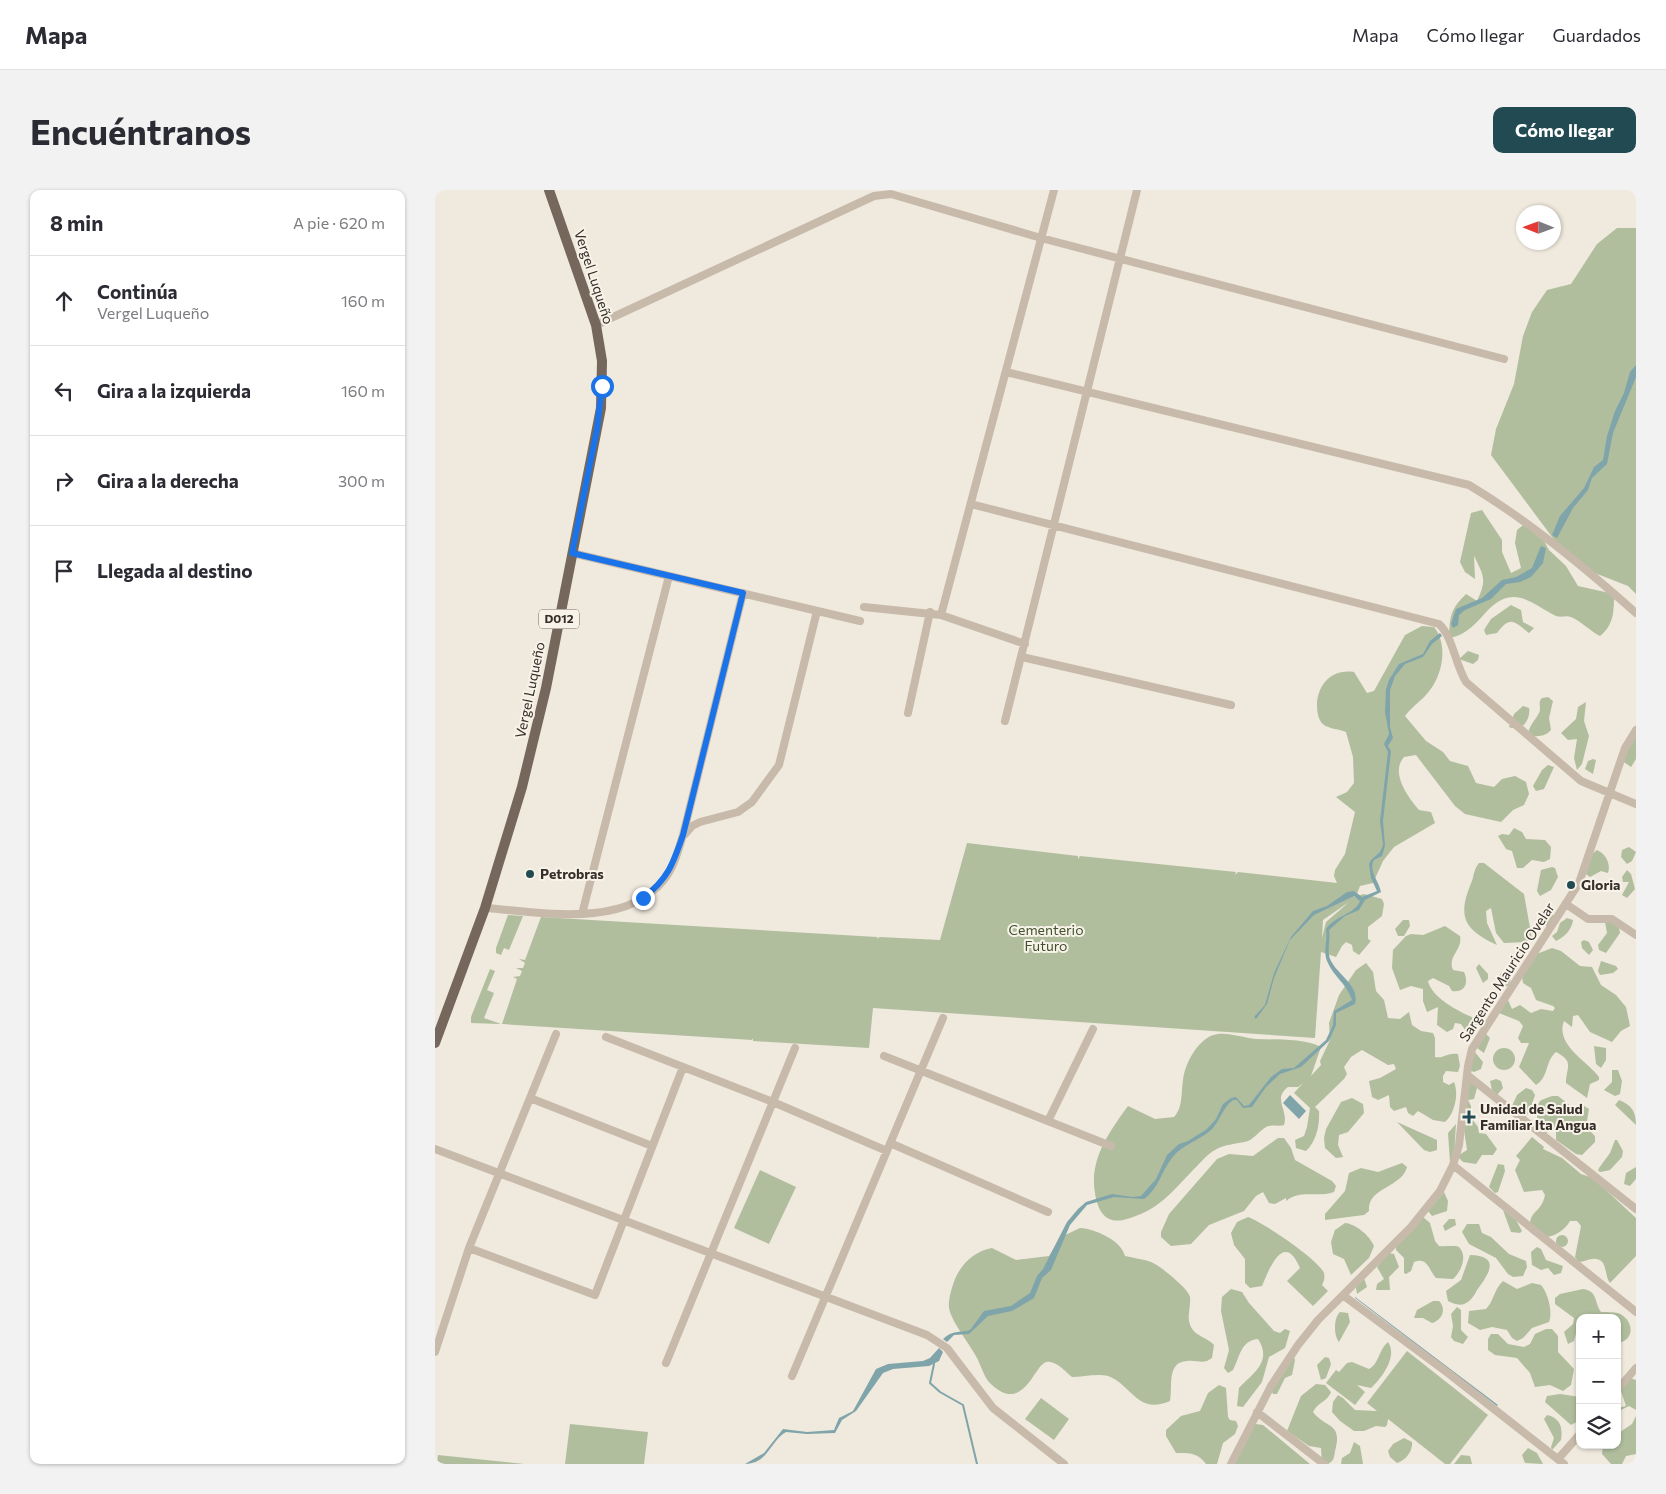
<!DOCTYPE html>
<html lang="es">
<head>
<meta charset="utf-8">
<style>
  :root { --surface:#fff; --page:#f2f2f3; --text:#2b2b33; --muted:#7c7c81; --line:#e1e1e2; --accent:#224a53 }
  body { margin:0; font-family:Commissioner,sans-serif; background:var(--page); color:var(--text) }
  .controls { position:absolute; right:15px; bottom:15px; display:grid; overflow:hidden; border-radius:10px; box-shadow:0 1px 4px #0004 }
  .controls button { width:45px; height:45px; display:grid; place-items:center; padding:0; border:0; border-bottom:1px solid var(--line); background:var(--surface); color:var(--text); font:25px sans-serif }
  .compass { position:absolute; left:1081px; top:15px; width:45px; height:45px; border-radius:50%; background:var(--surface); box-shadow:0 1px 4px #0004; rotate:271deg }
  .stop { position:absolute; width:15px; height:15px; margin:-11px; border:4px solid #1a73e8; border-radius:50%; background:#fff }
  .stop.end { background:#1a73e8; border-color:#fff; box-shadow:0 1px 5px #0008 }
  .list { margin:0; padding:0; list-style:none }
  h2 { display:flex; justify-content:space-between; align-items:center; height:65px; margin:0; padding:0 20px; font-size:21px }
  h2 small { font-size:16px; font-weight:400; color:var(--muted) }
  .list li { display:grid; grid-template-columns:32px 1fr auto; gap:15px; align-items:center; box-sizing:border-box; height:90px; padding:0 20px; border-top:1px solid var(--line) }
  .list b { display:block; font-size:19px; white-space:nowrap }
  .list p { margin:0; font-size:16px; white-space:nowrap; color:var(--muted) }
  .list em { font-size:16px; font-style:normal; color:var(--muted) }
  .icon { flex:none; width:28px; height:28px; fill:none; stroke:currentColor; stroke-width:2; stroke-linecap:round; stroke-linejoin:round }
  .map { position:relative; flex:none; width:1201px; height:1274px; overflow:hidden; border-radius:10px }
  header { display:flex; align-items:center; gap:30px; box-sizing:border-box; height:70px; padding:0 25px; background:var(--surface); border-bottom:1px solid var(--line) }
  header strong { font-size:24px }
  nav { display:flex; gap:28px; margin-inline-start:auto; font-size:18px }
  .intro { display:flex; align-items:center; justify-content:space-between; box-sizing:border-box; height:120px; padding:0 30px }
  h1 { margin:0; font-size:35px }
  .button { padding:12px 22px; border-radius:10px; background:var(--accent); color:#fff; font-size:18px; font-weight:700 }
  main { display:flex; gap:30px; padding:0 30px }
  aside { flex:1; background:var(--surface); border-radius:10px; box-shadow:0 1px 4px #0004 }
  .map>svg:first-child { display:block }
</style>
</head>
<body>
<header>
<strong>Mapa</strong>
<nav><a>Mapa</a><a>Cómo llegar</a><a>Guardados</a></nav>
</header>
<div class="intro"><h1>Encuéntranos</h1><a class="button">Cómo llegar</a></div>
<main>
<aside>
<h2>8 min<small>A pie · 620 m</small></h2>
<ul class="list">
<li><svg class="icon" aria-label="ahead" viewBox="0 0 24 24"><path d="M12 20V5M6 11l6-6 6 6"/></svg><div><b>Continúa</b><p>Vergel Luqueño</p></div><em>160 m</em></li>
<li><svg class="icon" aria-label="left" viewBox="0 0 24 24"><path d="M17 20v-9H6M10 6l-5 5 5 5"/></svg><div><b>Gira a la izquierda</b></div><em>160 m</em></li>
<li><svg class="icon" aria-label="right" viewBox="0 0 24 24"><path d="M7 20v-9h11M14 6l5 5-5 5"/></svg><div><b>Gira a la derecha</b></div><em>300 m</em></li>
<li><svg class="icon" aria-label="arrive" viewBox="0 0 24 24"><path d="M6 21V4h12l-3 4 3 4H6"/></svg><div><b>Llegada al destino</b></div></li>
</ul>
</aside>
<div class="map">
<svg width="1201" height="1274" viewBox="0 0 1201 1274">
  <rect width="100%" height="100%" fill="#f0e9dd"/>
  <!-- green -->
  <path fill="#b0be9e" fill-rule="evenodd" d="M1182,38H1201V404L1193,396L1147,378L1129,363L1056,265L1061,239L1079,194L1088,146L1097,122L1112,100L1136,94L1162,54Z
    M1047,320L1067,350V362L1076,383L1086,378L1080,353L1082,340L1092,332L1102,338L1114,360L1131,376L1143,396L1179,404C1179,421 1179,435 1165,446C1155,441 1146,431 1136,427C1131,425 1126,428 1121,426C1096,413 1079,394 1053,420C1041,433 1032,445 1014,448C1015,426 1015,420 1031,404L1042,411C1052,390 1049,386 1039,366L1040,389L1030,382L1025,372L1036,323Z
    M1076,415L1086,420L1088,432L1099,438L1094,443C1079,431 1075,425 1062,443L1051,445L1049,440L1056,429Z
    M987,436L999,437C1013,454 1008,483 995,500C988,510 977,516 970,526L991,551L1008,562L1015,571L1033,576L1041,593L1059,597L1067,589L1080,586L1091,592L1094,604L1089,615L1078,620L1066,632L1030,624L1020,616L981,565L969,567C955,583 973,607 984,620L996,622L1000,633L959,657L948,671L938,693L925,696L922,704L920,702L919,707L929,704L947,709L949,714L947,726L933,737V749L936,751L924,765L918,761L917,755L911,752L907,756L901,767L886,762L880,848L438,818L434,858L318,851V848L317,850L67,834L82,789L78,787L85,786L87,781L81,778H88L90,773L84,769L90,770L106,727L442,747L443,749L444,747L505,750L532,653L643,666V669L645,666L801,682L800,685L803,682L902,693L899,686L900,680L910,664L920,622L901,607L912,602L919,593L918,567L911,542C904,539 895,539 889,535C886,533 884,529 883,525C878,502 892,478 919,482L932,503L939,501L970,445ZM914,712L891,732L887,748L888,730Z
    M1033,461L1044,465L1043,470L1038,474L1024,469Z
    M1113,507L1118,511L1114,528L1116,540C1110,547 1101,547 1093,545C1094,535 1100,531 1104,523C1107,517 1102,513 1107,508Z
    M1151,512L1149,531L1154,546L1147,574L1142,580L1139,568L1142,549L1133,550L1126,543L1141,529L1143,517Z
    M1088,516L1094,518C1096,530 1087,542 1074,537L1079,524Z
    M1201,546V569L1196,577L1186,570Z
    M1158,569L1161,570L1158,584L1150,579L1153,571Z
    M1113,575L1119,577L1109,599L1101,601L1098,596L1107,580Z
    M1079,638L1087,642L1091,649L1110,650L1116,657L1115,669L1109,672L1097,670L1088,678H1082L1077,661L1071,659L1063,646L1067,644L1074,645Z
    M1194,657L1201,662L1197,671L1192,674L1186,667L1187,660Z
    M1162,660C1171,664 1176,674 1173,683L1166,681L1155,687L1151,684L1158,663Z
    M1044,673H1049L1089,704L1097,749L1092,752L1069,753L1061,743L1056,718L1051,721L1052,733L1062,755C1028,739 1022,726 1037,691C1039,685 1039,679 1044,673Z
    M1117,677L1120,678L1123,687L1116,700L1105,706L1102,701L1106,680Z
    M1192,680L1196,684L1200,699L1192,708L1187,705L1194,692H1188L1187,687Z
    M1109,720L1119,726L1115,739L1104,729V723Z
    M73,725L88,726L74,760L69,758L66,765L61,763V758Z
    M1132,728L1138,730C1137,739 1130,747 1121,751L1117,746L1122,742L1125,733Z
    M1173,729L1184,738L1185,743L1171,763L1164,760L1163,755L1172,743L1170,732Z
    M968,730H974L975,736L969,746H963L960,739Z
    M1010,736L1025,746C1028,760 1012,766 1018,780L1029,782C1034,793 1030,803 1017,801L1014,796L998,788L993,791C997,809 1028,824 1044,830L1039,841L1033,844L1026,834L1020,833L1018,839L1012,842L1002,835L1003,817L992,822L988,811V799L976,796L965,800L957,778L958,760L971,746L976,744L988,745Z
    M1149,750L1154,752L1158,760L1154,765L1147,758L1146,752Z
    M1117,758L1126,761L1145,776L1157,777L1166,795L1181,805L1191,817L1195,836L1186,841L1177,852L1155,842L1143,825L1138,826L1137,837L1129,831C1120,855 1152,871 1164,887V890L1155,894L1152,908L1131,893C1131,877 1140,872 1121,862C1110,871 1114,887 1101,895L1084,877L1094,853H1086L1083,848L1088,836L1084,831L1064,823L1073,810L1077,819L1085,815L1096,823L1106,819L1118,821L1120,818L1118,816L1101,810L1096,798L1088,793L1087,787L1099,765Z
    M1166,771L1181,776L1183,779L1178,783L1165,785L1163,781Z
    M931,773L938,782L941,801L949,810L953,828L965,829L974,822L977,835L986,841L998,843L1000,848V867C1008,869 1013,862 1023,864L1025,876L1023,882L1011,881L1008,886V892L1014,895L1019,892C1024,903 1020,924 1010,932L998,930L983,921L978,926L973,923L971,917L959,921L955,917L954,905L943,910L937,907L934,891L945,888L961,879L959,874L953,875L927,860L916,867L909,877L912,884L909,889L880,917L884,921C885,935 881,952 871,961L861,958L860,950L869,946L872,937L875,918L859,903L868,893L863,897H853C837,909 854,920 849,935C843,937 838,934 831,937C824,941 820,948 813,951C803,954 789,954 780,960C774,963 768,970 763,975C737,1001 725,1021 688,1030C669,1034 662,1018 660,1003C654,970 674,942 693,916L720,929L739,927C748,918 746,903 748,890C750,873 764,846 783,844C797,843 808,848 821,849C841,850 868,848 886,857L876,886L886,875L885,871L895,850L894,833L904,805L921,780Z
    M1044,774L1053,784V789L1048,793L1041,778Z
    M55,779L60,781L52,800L59,803L49,828L66,834L36,833V827Z
    M1067,782L1072,784L1076,789L1074,795L1068,798L1064,786Z
    M1051,844L1055,848L1049,863L1042,858Z
    M1159,856L1171,858V870L1166,878L1161,874Z
    M1058 869a11 11 0 1 1 22 0a11 11 0 1 1-22 0Z
    M1039,861L1048,872L1046,879L1039,882L1034,880Z
    M1177,880H1183L1187,891L1185,904L1180,906L1169,900L1177,892Z
    M1061,889L1066,891L1068,898L1062,905L1057,900L1055,891Z
    M1032,891H1039L1042,898L1039,909L1033,910L1036,916V923L1030,927Z
    M1091,898L1097,900L1100,905L1094,923L1089,928L1083,923L1081,917L1077,916L1082,905Z
    M1117,906H1123L1137,917L1149,916L1154,919L1151,937L1160,946V952L1147,965L1141,964L1121,950V940L1110,943C1103,937 1098,919 1105,911C1108,909 1114,907 1117,906Z
    M917,908L928,914L929,923L913,942L904,945L903,955L908,967L901,968L890,958L889,948L891,939L906,912Z
    M1184,910C1197,915 1201,922 1201,935L1180,915Z
    M1037,929L1043,937L1044,943L1051,944L1062,959L1058,965H1047L1041,974L1028,972L1024,968V965L1032,960L1028,933Z
    M962,932L1002,950V960L995,962L989,960Z
    M1021,934L1019,966L1015,972L1013,943Z
    M1097,947L1109,957L1108,959L1127,968L1146,984L1158,988L1201,1028V1066L1175,1093C1169,1086 1173,1070 1161,1069C1155,1068 1150,1072 1144,1072L1140,1067L1146,1036L1142,1031H1135C1127,1045 1108,1053 1095,1042C1093,1018 1106,1025 1110,1005L1107,1000L1089,1002L1080,980L1085,970L1081,966Z
    M843,948H849L856,958L860,970L897,991L901,996L899,1002C882,1008 865,999 851,1011V1008L840,1014L834,1013L828,1002L821,1006L809,1021L774,1035L756,1054L736,1056L726,1047V1042L734,1024L782,969L794,964L818,966Z
    M1180,950H1182L1188,961L1187,967L1175,980L1166,982L1163,981L1164,978L1175,963Z
    M967,973L972,977C967,998 932,997 934,1021L929,1025L890,1030V1024L910,1001L914,983L926,978L943,982Z
    M1063,974L1069,975L1070,981L1063,1002L1060,1003L1054,997Z
    M1201,977V989L1195,996L1189,994L1191,983Z
    M325,980L361,997L334,1054L299,1038Z
    M1009,1002L1013,1011L1012,1021L997,1026L993,1021Z
    M1068,1020L1081,1030L1087,1041L1085,1043L1076,1042Z
    M813,1027C829,1033 883,1069 889,1083C890,1088 889,1091 887,1095L893,1101L878,1116L852,1091L865,1078C849,1040 834,1079 827,1096L815,1098L810,1093V1069L799,1055L796,1043L802,1032Z
    M988,1027L995,1033L1000,1051L1004,1056C1009,1057 1021,1055 1024,1057C1033,1066 1026,1082 1018,1089L1001,1088C993,1079 993,1067 979,1072L976,1081L971,1084L969,1083V1068L961,1060V1057C971,1046 980,1039 988,1027Z
    M1014,1029H1020L1021,1035L1010,1041L1008,1036Z
    M910,1033C921,1034 935,1046 939,1056L934,1068L916,1085L909,1069L898,1064L896,1052L900,1040Z
    M1032,1034H1044L1047,1043L1056,1047L1074,1064L1091,1071L1092,1077L1088,1086L1078,1087L1073,1084L1061,1068L1034,1054L1027,1042Z
    M645,1038C660,1039 686,1050 690,1066C698,1068 708,1069 716,1072C723,1074 754,1099 755,1107C756,1117 751,1128 756,1137C760,1146 773,1148 779,1155L777,1168L772,1171C765,1173 760,1170 752,1171C731,1172 738,1197 735,1211C702,1225 697,1195 673,1186C662,1183 648,1187 637,1187C631,1182 623,1173 615,1172C602,1168 596,1206 573,1204C565,1203 553,1193 550,1186C547,1180 545,1174 542,1168C535,1154 517,1133 514,1118C513,1110 517,1097 520,1089C527,1073 540,1061 557,1058L581,1070L614,1066L626,1047Z
    M1121 1051a6 6 0 1 1 12 0a6 6 0 1 1-12 0Z
    M1102,1057L1106,1059L1111,1070L1128,1076L1126,1083L1119,1085L1113,1078L1106,1080L1097,1075L1096,1062Z
    M953,1063L959,1064L964,1077L954,1087L955,1100H941L942,1094L949,1089L942,1077Z
    M1035,1065C1067,1066 1053,1085 1042,1100C1039,1106 1035,1112 1029,1114C1024,1116 1017,1113 1013,1111L1011,1101L1026,1090Z
    M929,1088L932,1097L922,1104L921,1098L924,1089Z
    M1068,1091L1082,1099L1097,1093L1106,1095C1113,1103 1118,1122 1114,1132L1097,1138L1088,1148L1082,1151L1077,1148L1072,1140L1057,1137L1045,1140L1033,1133L1034,1121L1051,1119C1059,1111 1059,1099 1068,1091Z
    M796,1099L807,1102L814,1113L839,1141L845,1143L850,1139L855,1141L850,1158L834,1167L827,1192L808,1217L802,1216L804,1198C817,1184 838,1172 823,1149C805,1151 805,1167 798,1180L793,1183L789,1178L794,1160L786,1121L787,1107Z
    M1148,1099C1163,1101 1159,1112 1166,1122C1171,1122 1178,1122 1183,1123C1199,1129 1201,1151 1182,1153V1128H1145L1139,1151L1133,1154L1129,1142L1138,1134L1139,1128L1120,1114V1108L1125,1104Z
    M998,1111H1004C1012,1119 1007,1130 997,1133L988,1128H979L982,1120Z
    M1022,1117L1026,1120V1140L1033,1147L1028,1154L1019,1151L1016,1147L1018,1136L1016,1124Z
    M905,1122L913,1123L915,1132L904,1152C898,1145 899,1127 905,1122Z
    M1111,1139H1117L1123,1146V1162L1139,1179L1136,1195L1128,1201L1115,1195L1100,1197L1095,1183L1082,1168L1060,1165L1053,1160V1149L1056,1144H1063L1073,1154L1089,1157L1095,1154L1100,1144Z
    M953,1152C963,1166 947,1188 936,1198L922,1195L930,1202L920,1215L891,1193L901,1180L904,1182L912,1173L917,1172L934,1179C944,1174 944,1159 953,1152Z
    M972,1161L1053,1225L1015,1274H1010L953,1229L952,1235L950,1237L941,1236L929,1241H919L905,1231L897,1222L898,1212L903,1205L908,1208L920,1220L942,1221L932,1213Z
    M858,1164L860,1170L857,1185L850,1188L842,1204H838L836,1200Z
    M890,1167L894,1168L896,1174L891,1188L886,1190L882,1175Z
    M1195,1188L1201,1190V1220L1194,1216L1182,1222V1218L1191,1216L1185,1198Z
    M881,1194L890,1195L896,1202C893,1211 882,1213 878,1222C891,1239 908,1232 900,1261C899,1267 899,1271 893,1274H887L886,1258L874,1256L852,1241L866,1206Z
    M784,1195L791,1198L793,1227L795,1230L801,1231L803,1236L800,1244L788,1253L782,1274H771C762,1262 754,1263 741,1263L731,1246V1240L746,1226L765,1221L773,1203Z
    M1125,1204L1145,1207V1230L1136,1235L1110,1212L1112,1206Z
    M606,1208L634,1229L619,1250L590,1229Z
    M1112,1225C1125,1228 1128,1237 1126,1250L1117,1260L1116,1257L1119,1248L1109,1229Z
    M1201,1226V1264L1191,1266L1187,1274H1176L1167,1264L1168,1255H1182V1244L1197,1234Z
    M135,1234L213,1242L209,1274H130Z
    M821,1234L828,1235L875,1274H796L815,1236Z
    M969,1248L977,1252C978,1261 971,1270 962,1273L955,1267L953,1261L958,1254Z
    M919,1252L925,1256L928,1274H906L907,1268L915,1263Z
    M1093,1258L1102,1263L1108,1274L1090,1273L1087,1265Z
    M3,1265L89,1274H2Z
    M1026,1265L1035,1266L1037,1274H1019Z"/>
  <!-- water -->
  <path fill="#7fa4aa" d="M1201,175V187L1178,243L1172,274L1157,288L1153,300L1138,318L1122,348L1117,345L1125,326L1149,298L1159,277L1168,270L1172,246L1180,221L1189,203L1195,182Z
    M1106,356L1111,358L1108,373L1096,387L1085,392L1071,394L1056,409L1030,420L1024,425L1023,435L1018,438L1016,434L1021,419L1047,408L1067,390L1081,387L1097,378Z
    M1005,443L1007,446L997,454L988,467L970,474L960,486L955,500V537L958,548L953,556L956,561L948,631L950,656L947,666L939,670C933,681 944,691 946,702L930,710L924,720L910,726L894,740C896,750 891,762 896,771C903,785 925,796 920,814L901,823V835L894,851L866,877L845,884L831,897L817,917L808,918L802,910H798C787,918 785,932 775,941C763,951 746,955 737,968C726,982 724,998 709,1009L679,1007L652,1015L635,1035L616,1080L607,1088L599,1108L577,1121L553,1126L534,1144L519,1145L512,1152L508,1149C517,1140 524,1143 535,1140L549,1121L576,1116L595,1103L602,1086L608,1079L632,1032L643,1019L651,1012L677,1004L697,1007L706,1006L721,989L732,965L744,954L753,951L772,939L781,929L788,914L796,908L801,907L809,916L814,915L836,887L847,879L859,878L891,850L898,835L899,821L917,810C912,794 898,786 892,771C888,761 893,749 891,739C900,726 920,724 925,711L919,706L879,725L855,750L839,788L832,814L821,829L819,827L830,815L839,783L856,747L878,721L892,716L912,702L919,701L927,707L942,701L936,688L934,674L936,670L945,662L948,655L945,631L953,562L949,554L954,544L950,522L951,499L954,490L964,474L988,464L995,451Z
    M855,905L871,921L864,929L848,913Z
    M920,1107L1063,1215L1062,1216L920,1108Z
    M504,1158L508,1162L504,1171L494,1176L458,1179L448,1183L421,1221L407,1230L400,1243L372,1244L351,1242C335,1251 333,1274 310,1274L329,1263L348,1239L372,1242L399,1240L404,1228L418,1221L441,1179L453,1174L488,1171L495,1168Z"/>
  <g fill="none" stroke-linecap="round" stroke-linejoin="round">
    <!-- stream -->
    <path stroke="#7fa4aa" stroke-width="2" d="M499,1174L495,1193L505,1202L528,1215L542,1274"/>
    <!-- minor -->
    <path stroke="#c7baaa" stroke-width="8" d="M161,135L439,6L456,4L606,48L1069,169
      M571,182L1034,295C1094,331 1149,377 1201,423
      M536,314L1004,434C1018,447 1020,474 1031,492L1146,591L1201,614
      M137,363L425,431
      M429,417L506,425L590,454
      M506,425L619,0
      M587,467L796,515
      M473,523L495,422
      M570,531L702,0
      M250,644L257,636L265,632L303,622L317,612L344,575L382,421
      M1131,714L1153,729H1177L1201,745
      M50,718C105,722 189,739 228,691C239,678 243,661 248,645L308,403
      M147,724L234,386
      M171,847L338,912L452,961
      M449,866L676,956
      M1032,885L1201,1019
      M95,908L217,956
      M613,931L658,839
      M455,953L613,1022
      M0,959L492,1145L512,1158L558,1218L629,1274
      M1018,975L1201,1122
      M34,1058L160,1105L248,877
      M909,1106L1013,1183L1129,1274
      M0,1162L34,1058L121,844
      M231,1173L360,858
      M357,1186L508,828
      M1182,1200L1201,1178
      M822,1222L889,1274
      M1123,1269L1145,1244
      M796,1274L836,1196L863,1155L883,1130L976,1037L1005,1001L1018,975L1024,955L1033,876L1037,859L1144,693L1190,558L1201,540"/>
    <!-- major -->
    <path stroke="#75675b" stroke-width="10" d="M0,853L50,718L87,597L111,498L166,218L167,171L161,135L114,0"/>
  </g>
  <g fill="none" stroke-linecap="round" stroke-linejoin="round">
    <!-- route -->
    <path stroke="#1a73e8" stroke-width="6" d="M167,196L162,239L137,363L308,403L248,645C238,674 233,689 208,708"/>
  </g>
  <!-- markers -->
  <g fill="#224a53" stroke="#f8f3e9" stroke-width="2">
    <circle cx="95" cy="684" r="5"/>
    <circle cx="1136" cy="695" r="5"/>
    <path d="M1031.5 919.5h5v5h5v5h-5v5h-5v-5h-5v-5h5z"/>
  </g>
  <g text-anchor="middle" stroke-width="4" stroke-linejoin="round" paint-order="stroke">
    <!-- shield labels -->
    <rect fill="#f8f3e9" stroke="#706963" stroke-width="1" x="104" y="419.5" width="40" height="19" rx="4"/>
    <g font-size="12" font-weight="bold" fill="#352e29">
      <text x="124" y="433">D012</text>
    </g>
    <!-- street labels -->
    <g font-size="14" fill="#352e29" stroke="#f8f3e9">
      <text transform="translate(159 87) rotate(72)" y="5">Vergel Luqueño</text>
      <text transform="translate(95 500) rotate(-78)" y="5">Vergel Luqueño</text>
      <text transform="translate(1072 782) rotate(-57)" y="5">Sargento Mauricio Ovelar</text>
    </g>
    <!-- poi labels -->
    <g font-size="14" font-weight="bold" fill="#352e29" stroke="#f8f3e9" text-anchor="start">
      <text x="105" y="689">Petrobras</text>
      <text x="1146" y="700">Gloria</text>
      <text x="1045" y="924">Unidad de Salud<tspan x="1045" dy="16">Familiar Ita Angua</tspan></text>
    </g>
    <!-- park labels -->
    <g font-size="14" fill="#41512f" stroke="#f8f3e9">
      <text x="611" y="745">Cementerio<tspan x="611" dy="16">Futuro</tspan></text>
    </g>
  </g>
</svg>
<div class="controls">
<button>+</button>
<button>−</button>
<button><svg class="icon" aria-label="layers" viewBox="0 0 24 24"><path d="M12 4l9 5-9 5-9-5zM3 14l9 5 9-5"/></svg></button>
</div>
<svg class="compass" viewBox="-18 -18 36 36"><path d="M0-13l5 13h-10z" fill="#e53935"/><path d="M0 13l5-13h-10z" fill="#7c7c81"/></svg>
<div class="stop" style="left:167px;top:196px"></div>
<div class="stop end" style="left:208px;top:708px"></div>
</div>
</main>
</body>
</html>
